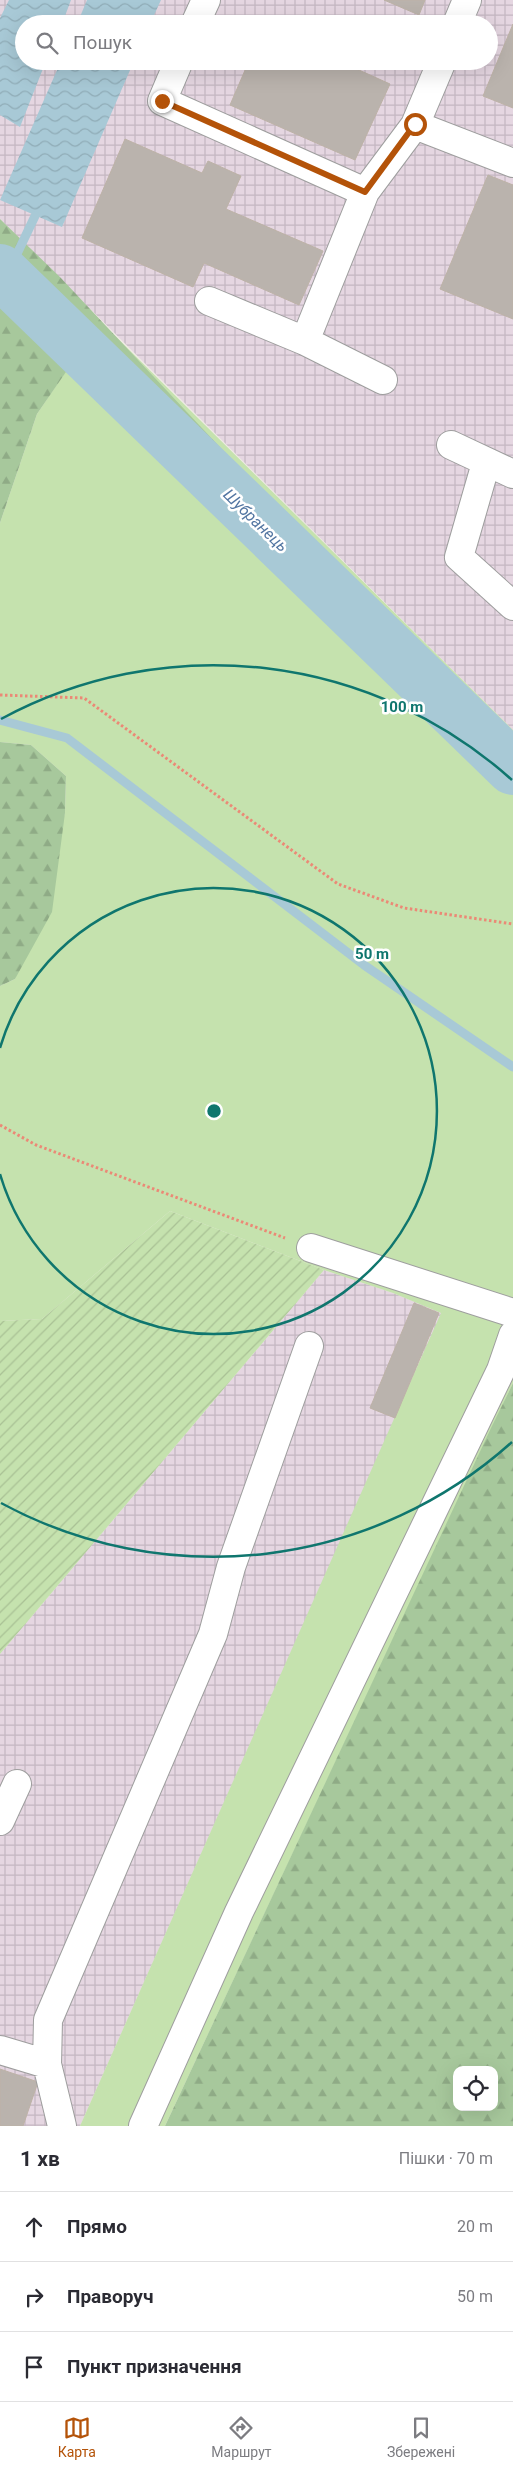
<!DOCTYPE html>
<html lang="uk">
<head>
<meta charset="utf-8">
<style>
  :root { --surface:#fff; --page:#f2f2f3; --text:#2b2b33; --muted:#7c7c81; --line:#e1e1e2; --accent:#b45309 }
  body { margin:0; font-family:Roboto,sans-serif; background:var(--page); color:var(--text) }
  .controls { position:absolute; right:15px; bottom:15px; display:grid; overflow:hidden; border-radius:10px; box-shadow:0 5px 20px #0002 }
  .controls button { width:45px; height:45px; display:grid; place-items:center; padding:0; border:0; border-bottom:1px solid var(--line); background:var(--surface); color:var(--text); font:25px sans-serif }
  .stop { position:absolute; width:15px; height:15px; margin:-11px; border:4px solid #b45309; border-radius:50%; background:#fff }
  .stop.end { background:#b45309; border-color:#fff; box-shadow:0 1px 5px #0008 }
  .list { margin:0; padding:0; list-style:none }
  h2 { display:flex; justify-content:space-between; align-items:center; height:65px; margin:0; padding:0 20px; font-size:21px }
  h2 small { font-size:16px; font-weight:400; color:var(--muted) }
  .list li { display:grid; grid-template-columns:32px 1fr auto; gap:15px; align-items:center; box-sizing:border-box; height:70px; padding:0 20px; border-top:1px solid var(--line) }
  .list b { display:block; font-size:19px; white-space:nowrap }
  .list em { font-size:16px; font-style:normal; color:var(--muted) }
  .icon { flex:none; width:28px; height:28px; fill:none; stroke:currentColor; stroke-width:2; stroke-linecap:round; stroke-linejoin:round }
  .map { position:relative; flex:none; width:513px; height:2126px; overflow:hidden }
  .search { position:absolute; background:var(--surface); box-shadow:0 5px 20px #0002; left:15px; right:15px; top:15px; height:55px; display:flex; align-items:center; gap:12px; box-sizing:border-box; padding:0 18px; border-radius:28px; color:var(--muted); font-size:19px }
  .sheet { height:275px; background:var(--surface) }
  nav { display:flex; justify-content:space-around; align-items:center; box-sizing:border-box; height:70px; border-top:1px solid var(--line); background:var(--surface); font-size:14px; color:var(--muted) }
  nav a { display:grid; justify-items:center; gap:2px }
  nav .on { color:var(--accent) }
  .map>svg:first-child { display:block }
</style>
</head>
<body>
<div class="map">
<svg width="513" height="2126" viewBox="0 0 513 2126">
  <defs>
    <pattern id="industrial-grid" width="8" height="8" patternUnits="userSpaceOnUse" patternTransform="scale(1.25)"><rect width="8" height="8" fill="#e5d6e1"/><path d="M0 4h8M4 0v8" fill="none" stroke="#c4b7c1"/></pattern>
    <pattern id="forest-firs" width="22" height="20" patternUnits="userSpaceOnUse" patternTransform="scale(1.25)"><rect width="22" height="20" fill="#a7c89c"/><path d="M5 1l3.5 6h-7zM16 11l3.5 6h-7z" fill="#8fab86"/></pattern>
    <pattern id="garden-furrows" width="10" height="10" patternUnits="userSpaceOnUse" patternTransform="scale(1.25)"><rect width="10" height="10" fill="#c5e2ae"/><path d="M-1 1l2-2M0 10L10 0M9 11l2-2" fill="none" stroke="#a9c195"/></pattern>
    <pattern id="water-waves" width="16" height="10" patternUnits="userSpaceOnUse" patternTransform="scale(1.25)"><rect width="16" height="10" fill="#a8c9d6"/><path d="M0 5q4-4 8 0t8 0" fill="none" stroke="#90acb7"/></pattern>
  </defs>
  <rect width="100%" height="100%" fill="#edeae3"/>
  <!-- industrial -->
  <path fill="url(#industrial-grid)" fill-rule="evenodd" d="M0,0H513V730L0,219ZM24,24H489V61H24Z
    M324,1270L393,1293L442,1313L80,2126H0V1654Z"/>
  <!-- grass -->
  <path fill="#c5e2ae" d="M100,321L513,730V1383L165,2126H80L441,1313L393,1293L324,1270L170,1211L42,1319L0,1321V986L15,979L65,813L66,776L31,745L0,742V523L37,414Z"/>
  <!-- forest -->
  <path fill="url(#forest-firs)" fill-rule="evenodd" d="M0,219L60,277L328,562L513,750V782L77,356L37,414L0,523Z
    M0,742L31,745L66,776L65,813L52,912L15,979L0,986Z
    M513,1383V2126H165L491,1428ZM457,2070H494V2107H457Z"/>
  <!-- garden -->
  <path fill="url(#garden-furrows)" d="M170,1211L324,1270L0,1654V1321L42,1319Z"/>
  <!-- water -->
  <path fill="url(#water-waves)" d="M9,0H71L62,24H24V61H46L20,127L0,115V18Z
    M87,0H161L150,24H77Z
    M61,61H134L62,227L0,200Z"/>
  <g fill="none" stroke-linecap="round" stroke-linejoin="round">
    <!-- stream -->
    <path stroke="#a8c9d6" stroke-width="9" d="M6,277L35,216
      M0,720L67,738L364,965L513,1067"/>
    <!-- river -->
    <path stroke="#a8c9d6" stroke-width="54" d="M0,271L513,768"/>
  </g>
  <!-- building -->
  <path fill="#bab3ad" stroke="#bdb2a7" d="M384,0H425L419,15Z
    M513,24V108L483,96Z
    M249,61H339L390,84L355,160L230,105Z
    M125,139L202,173L208,161L241,176L226,209L323,251L299,305L204,263L193,287L82,238Z
    M488,175L513,185V319L440,289Z
    M414,1303L439,1313L395,1418L370,1408Z
    M0,2069L38,2082L23,2126H0Z"/>
  <g fill="none" stroke-linecap="round" stroke-linejoin="round">
    <!-- minor casing -->
    <g stroke="#9e9e9e" stroke-width="30">
      <path id="minor" d="M195,24L206,0
        M457,24L467,0
        M179,61L162,101L365,192
        M415,125L442,61
        M209,301L305,341L365,192L415,125L513,163
        M305,341L383,380
        M451,445L513,474
        M486,463L459,557L513,606
        M311,1248L513,1313
        M0,1821L17,1784
        M0,2050L47,2064
        M62,2126L47,2064L48,2020L213,1634L231,1567L309,1346
        M143,2126L239,1912L501,1370L513,1335"/>
    </g>
    <!-- path -->
    <path stroke="#eb8976" stroke-width="3" stroke-dasharray="2.5 2.5" stroke-linecap="butt" d="M0,695L84,698L338,884L404,908L513,924
      M0,1125L36,1145L285,1238"/>
    <!-- minor -->
    <use href="#minor" stroke="#fff" stroke-width="28"/>
  </g>
  <g fill="none" stroke-linecap="round" stroke-linejoin="round">
    <!-- route -->
    <path stroke="#b45309" stroke-width="6" d="M162,101L365,192L415,124"/>
  </g>
  <!-- distance rings -->
  <g fill="none" stroke="#0f766e" stroke-width="2.5">
    <path d="M0 1048A223 223 0 1 1 0 1174"/>
    <path d="M512 1442A446 446 0 0 1 1 1503M1 719A446 446 0 0 1 512 780"/>
  </g>
  <g text-anchor="middle" stroke-width="5" stroke-linejoin="round" paint-order="stroke">
    <!-- water labels -->
    <g font-size="16" font-style="italic" fill="#5376a2" stroke="#fff">
      <text transform="translate(256 520) rotate(44)" y="6">Шубранець</text>
    </g>
  </g>
  <circle cx="214" cy="1111" r="8" fill="#0f766e" stroke="#fff" stroke-width="2.5"/>
  <g font-size="15" text-anchor="middle" font-weight="bold" fill="#0f766e" stroke="#fff" stroke-width="5" stroke-linejoin="round" paint-order="stroke">
    <text x="402" y="712">100 m</text>
    <text x="372" y="959">50 m</text>
  </g>
</svg>
<div class="controls">
<button><svg class="icon" aria-label="locate" viewBox="0 0 24 24"><circle cx="12" cy="12" r="6"/><path d="M12 2v4M12 18v4M2 12h4M18 12h4"/></svg></button>
</div>
<div class="stop" style="left:415px;top:124px"></div>
<div class="stop end" style="left:162px;top:101px"></div>
<div class="search"><svg class="icon" aria-label="search" viewBox="0 0 24 24"><circle cx="10" cy="10" r="6"/><path d="M15 15l6 6"/></svg>Пошук</div>
</div>
<section class="sheet">
<h2>1 хв<small>Пішки · 70 m</small></h2>
<ul class="list">
<li><svg class="icon" aria-label="ahead" viewBox="0 0 24 24"><path d="M12 20V5M6 11l6-6 6 6"/></svg><div><b>Прямо</b></div><em>20 m</em></li>
<li><svg class="icon" aria-label="right" viewBox="0 0 24 24"><path d="M7 20v-9h11M14 6l5 5-5 5"/></svg><div><b>Праворуч</b></div><em>50 m</em></li>
<li><svg class="icon" aria-label="arrive" viewBox="0 0 24 24"><path d="M6 21V4h12l-3 4 3 4H6"/></svg><div><b>Пункт призначення</b></div></li>
</ul>
</section>
<nav>
<a class="on"><svg class="icon" aria-label="map" viewBox="0 0 24 24"><path d="M3 6l6-2 6 2 6-2v14l-6 2-6-2-6 2zM9 4v14M15 6v14"/></svg>Карта</a>
<a><svg class="icon" aria-label="directions" viewBox="0 0 24 24"><path d="M12 3l9 9-9 9-9-9zM9 14v-3h6M13 9l2 2-2 2"/></svg>Маршрут</a>
<a><svg class="icon" aria-label="saved" viewBox="0 0 24 24"><path d="M7 4h10v16l-5-4-5 4z"/></svg>Збережені</a>
</nav>
</body>
</html>
